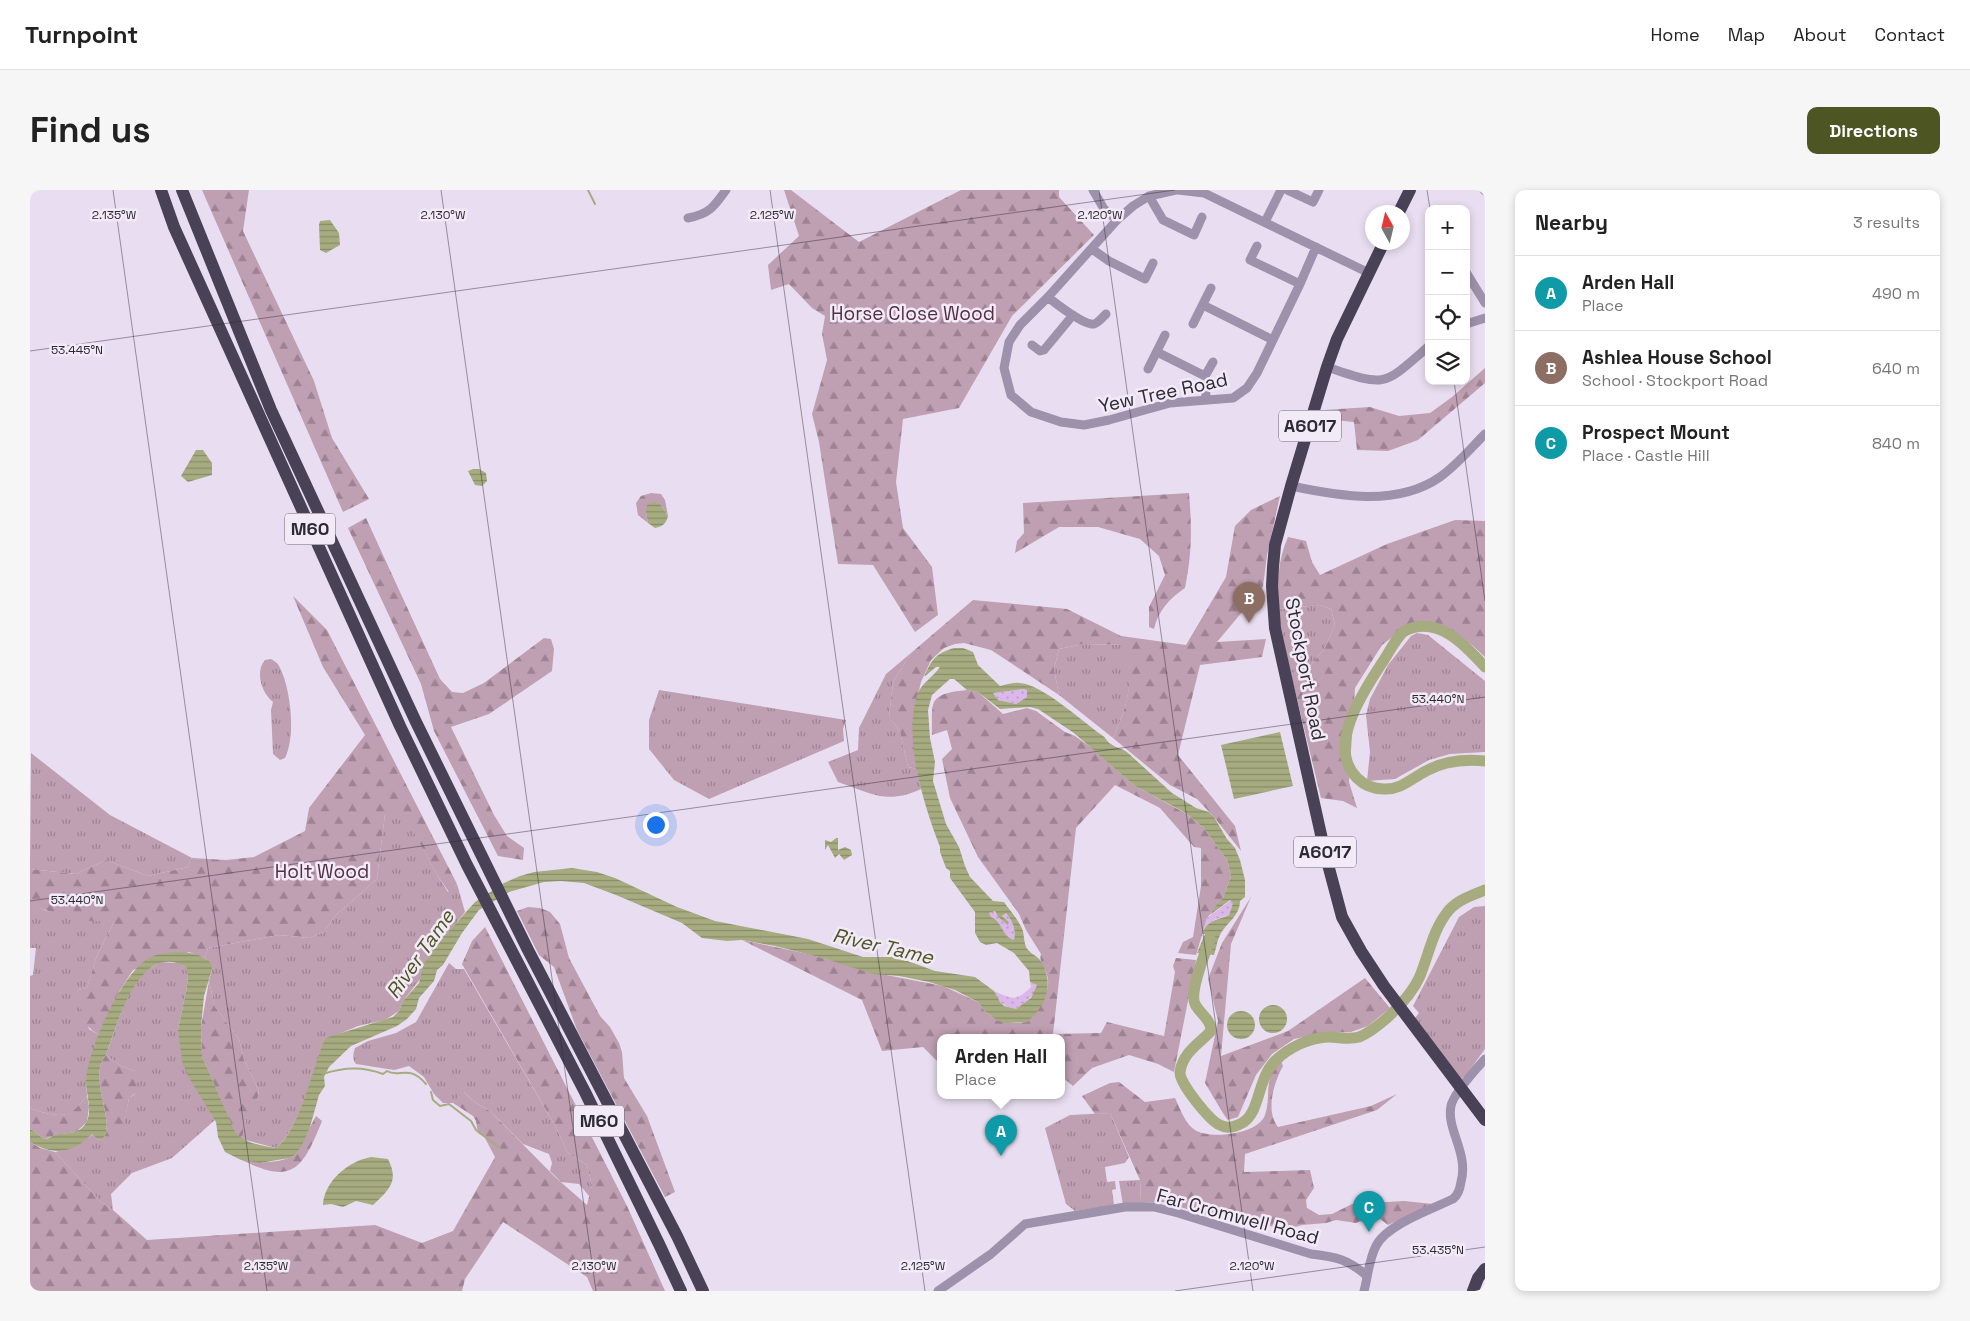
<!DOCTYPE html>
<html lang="en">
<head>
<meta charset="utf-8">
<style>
  :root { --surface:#fff; --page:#f6f6f6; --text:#222; --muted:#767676; --line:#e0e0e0; --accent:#4d5522 }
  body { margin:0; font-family:"Space Grotesk",sans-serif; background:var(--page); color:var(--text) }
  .controls { position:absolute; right:15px; top:15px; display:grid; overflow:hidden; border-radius:10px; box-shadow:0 2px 8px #0003 }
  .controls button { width:45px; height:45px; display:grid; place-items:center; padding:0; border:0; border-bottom:1px solid var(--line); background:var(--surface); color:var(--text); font:25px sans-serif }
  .compass { position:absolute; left:1335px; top:15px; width:45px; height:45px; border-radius:50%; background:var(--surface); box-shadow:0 2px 8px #0003; rotate:352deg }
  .you { position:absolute; left:625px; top:634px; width:18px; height:18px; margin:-12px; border:4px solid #fff; border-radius:50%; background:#1a73e8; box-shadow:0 0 0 8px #1a73e833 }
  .badge { display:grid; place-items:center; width:32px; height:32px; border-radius:50%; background:var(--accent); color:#fff; font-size:16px; font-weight:700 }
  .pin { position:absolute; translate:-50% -41px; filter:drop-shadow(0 1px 2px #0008) }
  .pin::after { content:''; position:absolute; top:26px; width:18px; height:15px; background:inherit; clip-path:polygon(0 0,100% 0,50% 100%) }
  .popup { position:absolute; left:907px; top:844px; width:128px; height:65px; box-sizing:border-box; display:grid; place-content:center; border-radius:10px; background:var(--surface); filter:drop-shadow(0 1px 4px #0005); font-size:16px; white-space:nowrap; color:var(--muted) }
  .popup b { font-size:19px; color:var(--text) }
  .popup::after { content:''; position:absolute; left:50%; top:100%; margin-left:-10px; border:10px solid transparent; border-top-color:var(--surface) }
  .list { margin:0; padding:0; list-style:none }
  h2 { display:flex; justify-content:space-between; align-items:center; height:65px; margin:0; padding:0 20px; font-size:21px }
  h2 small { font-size:16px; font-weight:400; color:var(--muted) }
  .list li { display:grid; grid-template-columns:32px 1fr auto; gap:15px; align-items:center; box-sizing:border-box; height:75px; padding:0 20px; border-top:1px solid var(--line) }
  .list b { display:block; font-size:19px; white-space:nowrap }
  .list p { margin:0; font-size:16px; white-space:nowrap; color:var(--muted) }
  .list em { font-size:16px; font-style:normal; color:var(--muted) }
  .icon { flex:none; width:28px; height:28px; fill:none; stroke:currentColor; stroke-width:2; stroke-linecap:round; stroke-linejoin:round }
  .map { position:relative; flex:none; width:1455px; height:1101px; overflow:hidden; border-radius:10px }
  header { display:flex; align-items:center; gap:30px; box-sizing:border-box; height:70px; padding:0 25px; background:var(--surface); border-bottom:1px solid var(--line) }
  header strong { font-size:24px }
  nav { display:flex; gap:28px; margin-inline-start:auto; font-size:18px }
  .intro { display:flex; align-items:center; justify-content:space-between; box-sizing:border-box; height:120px; padding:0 30px }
  h1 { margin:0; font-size:35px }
  .button { padding:12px 22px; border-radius:10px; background:var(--accent); color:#fff; font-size:18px; font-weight:700 }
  main { display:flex; gap:30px; padding:0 30px }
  aside { flex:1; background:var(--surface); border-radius:10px; box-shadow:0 2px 8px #0003 }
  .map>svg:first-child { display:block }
</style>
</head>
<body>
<header>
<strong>Turnpoint</strong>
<nav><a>Home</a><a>Map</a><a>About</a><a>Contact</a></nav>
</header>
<div class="intro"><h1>Find us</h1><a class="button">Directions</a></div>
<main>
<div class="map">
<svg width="1455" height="1101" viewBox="0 0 1455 1101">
  <defs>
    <pattern id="grass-tufts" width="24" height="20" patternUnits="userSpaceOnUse" patternTransform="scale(1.25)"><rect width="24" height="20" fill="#bf9fb2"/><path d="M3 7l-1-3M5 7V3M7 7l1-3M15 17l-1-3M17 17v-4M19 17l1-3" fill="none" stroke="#9c8292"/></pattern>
    <pattern id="forest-firs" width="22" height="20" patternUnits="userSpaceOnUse" patternTransform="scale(1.25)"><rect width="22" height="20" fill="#bf9fb2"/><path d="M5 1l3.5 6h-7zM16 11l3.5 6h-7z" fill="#9c8292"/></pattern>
    <pattern id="sand-dots" width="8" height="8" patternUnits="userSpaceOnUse" patternTransform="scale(1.25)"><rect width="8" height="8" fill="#dcb7e9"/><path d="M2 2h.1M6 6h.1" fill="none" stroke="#bd9dc8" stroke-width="1.8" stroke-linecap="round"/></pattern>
    <pattern id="water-rules" width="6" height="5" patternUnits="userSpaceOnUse" patternTransform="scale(1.25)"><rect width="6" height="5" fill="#a6ac7f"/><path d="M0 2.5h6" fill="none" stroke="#888c69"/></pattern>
  </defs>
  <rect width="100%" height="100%" fill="#e9def1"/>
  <!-- grass -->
  <path fill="url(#grass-tufts)" d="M1290,415L1301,419L1305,435L1294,459L1281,475L1261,484L1247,419Z
    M1387,443L1398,445L1455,491V562L1420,564L1399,570L1365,589L1337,591L1340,562L1336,525L1340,509L1358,475L1381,446Z
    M1054,454L1094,455C1105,492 1098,514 1083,548L1029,505L1024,479L1029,459Z
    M881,463L863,492L859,527L870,542L878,577L887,579L891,599C857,615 840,603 808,592L798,572L828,560L829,538L856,484Z
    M241,469C244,471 248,473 249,476C261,498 266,546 255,568L250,570L243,564L241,520L243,512C231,503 225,481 235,470Z
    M629,500L816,530L813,539L814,551L679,609L644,590L619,559V530Z
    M1,563L80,625L162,668L158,677L118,686L76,670L46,684L0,679Z
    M374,623L407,685L418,702L427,694L435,722L394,773L391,788L373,811L369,821L355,830L328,836L304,846L295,848C286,875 267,943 246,958L212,949L216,929L227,911L229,901L214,870L209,849L185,817L179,791L183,776L175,768L178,758L249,745L280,748L293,742L306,725L347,689L355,624Z
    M0,714L17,721L84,732L67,765L57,798L47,800L59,839L69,845L56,890L57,906C52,911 46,920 40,923C29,928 10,922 0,918V786L3,785L6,758H0Z
    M1455,716V859L1436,885L1430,890L1385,828L1389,823L1383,816L1429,727L1444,717Z
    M130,772L148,773L156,777L158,787L156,802L148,839L175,912L185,930L142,968L102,983L81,1004L83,1020L71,1012L25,962L38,959L64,944L67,949L72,950L95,928L99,908L105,904V881L91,876L76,865C86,838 94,805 114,783C118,779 125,776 130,772Z
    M419,773L426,779H434L527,939L537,962L557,975L562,995L560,1007L549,994L531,992L520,981L522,973L519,964L493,954L461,922L442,910L434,902L423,913H413L404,904L394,887L379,876L364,880L326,874C322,869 323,864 325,858L338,851L366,843L386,832Z
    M1080,923L1099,967L1095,973L1075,977L1077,992L1085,991L1086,999L1082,1000L1084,1015L1045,1021L1036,1014L1015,938L1040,925Z
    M1110,990L1111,1013L1093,1015L1089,991Z"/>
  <!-- forest -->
  <path fill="url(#forest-firs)" d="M172,0H219L213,41L284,191L302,248L339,309L313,322Z
    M754,0H761L829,52L931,0H1029V7L1064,45L982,126L929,218L873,229L866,292L873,338L902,377L908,425L885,442L843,375L808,374L789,252L782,224L797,170L792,144L795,126L782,118L759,94L741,100L738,75L769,46Z
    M1455,178V193L1388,250L1358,261L1327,260L1324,232L1292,229L1294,220L1340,217L1369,226L1400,223L1422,207Z
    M621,303L631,304L635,310L638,326L631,315L616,322L618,333L608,325L606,313L611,306Z
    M1159,303C1162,339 1162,363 1155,398C1140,408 1128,421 1124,439L1119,437V417L1135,385L1129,366L1110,349L1068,337H1029L985,363L987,351L994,343L993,313Z
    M1250,306L1237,365L1233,397L1187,452L1236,449L1232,467L1170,475L1148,565L1205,636L1211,661L1184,627L1167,609L1140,595L1083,548C1098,514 1105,491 1093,455L1054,454L1029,459L1024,479L1029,505L961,460L934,453L925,454L914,458L901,470L891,492L885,517L883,540L887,579L878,577L870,542L859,527L863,492L881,463L943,410L1037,419L1091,446L1156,455L1196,387L1205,336L1221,320Z
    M336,328L410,489L422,502L433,503L454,493L514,448L521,449L524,459L522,481L459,524L421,537L464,625L477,646L494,658L493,670L468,666L404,541L391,494L318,338Z
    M1425,330L1455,331V467L1442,455L1409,434L1381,433L1352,455L1325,498L1319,592L1327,618L1313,611L1291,608L1261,484L1281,475L1294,459L1305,435L1301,419L1290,415L1247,419C1247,396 1248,368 1258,347L1276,351L1282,372L1290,385L1357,354Z
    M263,406L297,440L427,694L419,702L407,685L374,624H355L347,689L306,725L293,742L280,748L249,745L178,758L175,768L159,762L103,780L89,802L69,845C49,833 52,821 47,800L57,798L67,765L84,732L46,730L0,715V679L46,684L76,670L118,686L158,677L162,668L196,670L224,667L275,641L279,618L335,545L293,477Z
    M937,500L948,502L973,524L997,518L1006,521L1035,542L1045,546L1063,559L1105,596L1155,623L1173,637L1197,670L1201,686L1193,708L1177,728L1166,765L1148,763L1153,752L1163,747L1171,696V658L1164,657L1130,618L1085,595L1046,638L1023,844L1071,843L1077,832L1134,846L1145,782L1143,776L1146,768L1166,770L1144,882L1128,874L1099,865L1062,878L1043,896L1031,886V847H911V875L893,857L852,861L832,810L712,750L778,764L856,785L913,796L948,812L954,820L966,830L983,833L997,832C1008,816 1024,802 1016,782C1013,775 1009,772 1011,764L996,740L989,724L948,667L920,608L912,569L922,559L917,540L902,545C902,510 898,504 937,500Z
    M1221,707L1201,754L1191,866L1258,841L1335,788L1360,818L1338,836L1321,842L1293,843L1264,849L1242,864L1226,885L1208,927L1198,930C1194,926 1180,901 1175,893L1188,831L1178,789L1192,753Z
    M498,717L510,718L520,722L530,734L539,768L570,826L580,837L589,853L592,862L594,888L617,926L645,1002L635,1007L547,840L524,777L509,765L487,721Z
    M455,737L597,1016L635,1101H563L557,1087L473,1032L435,1089L432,1101H0V952L10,958L25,962L71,1012L83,1020L117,1050L345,1035L392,1053L423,1041L465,967L455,948L448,943L446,931L443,926L423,913L433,901L442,910L461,922L525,987L557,1015L562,995L557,975L537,962L527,939L432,774L442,751Z
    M179,791L185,817L209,849L214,870L229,901L227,911L230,920L216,929L212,949L205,943L172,866L171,837Z
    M76,865L91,876L105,881L107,884V902L99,908L93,941L79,953L72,950C73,948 75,946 76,943C81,925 59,884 76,865Z
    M1251,871L1253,876C1244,892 1235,921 1248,937L1341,916L1367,904L1347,920L1215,964L1214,982L1280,980L1284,998L1276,1010L1277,1018L1289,1025L1302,1024L1322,1014L1374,1011L1403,1014L1358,1035L1345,1025L1326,1033L1306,1030L1296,1033L1272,1035L1255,1040L1207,1027L1205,1033L1133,1012L1111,1013L1110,990L1080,923L1065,924L1052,906L1080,893L1089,892L1115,912L1145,908C1150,918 1155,934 1165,940C1180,950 1229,944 1235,925C1242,904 1232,889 1251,871Z
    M57,906L59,917L57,932L46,942L25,945L15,949C9,947 7,942 0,939V918C10,922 29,928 39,923C46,920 52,911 57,906Z
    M286,926L292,931C273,978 263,996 212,970C229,973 249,974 265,965Z"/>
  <!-- sand -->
  <path fill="url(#sand-dots)" d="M993,499L998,500L997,507L986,514L968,510L963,503Z
    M1201,710L1203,713L1199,725L1186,729L1174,738L1177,728Z
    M964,721L968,727L978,735L979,732L972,726L976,723C983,731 986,740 984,751C972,747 972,732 961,727L959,723Z
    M1000,792L1007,795C1004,807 996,812 986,819C975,817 968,813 964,801C983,809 985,812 1001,797Z"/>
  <!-- water -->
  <path fill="url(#water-rules)" fill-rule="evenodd" d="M300,30L309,43L310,55L296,63L290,60L289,35L290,31Z
    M166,260H173L182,273V285L158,292L151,286Z
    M443,279H449L456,283L457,291L452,296L445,295L438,281Z
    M624,312L631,315L638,326C636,334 633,336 625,338L618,333L616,322L617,315Z
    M924,458H933L943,462L948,475L970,496C976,495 983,492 989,493C1011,493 1054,533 1073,546C1076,548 1077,552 1081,554C1086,558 1092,558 1098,563L1142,603L1166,618L1179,622L1184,627L1197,649L1205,658L1210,670L1215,690V707L1210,711C1210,726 1196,733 1190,745C1187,751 1186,759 1184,765L1167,763L1175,744H1172C1177,730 1188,730 1199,725L1203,713L1200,710L1180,725L1185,717L1193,708L1201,686L1197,670L1173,637L1154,622L1105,596L1044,543L1008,519L1000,517L970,519L948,502L937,500L924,489H920L902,505L898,520L900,548L905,572L903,591L916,634L929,657L935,676L940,687L963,711L974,712L976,715C982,723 990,732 993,741C994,746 994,752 996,757C999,763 1006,765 1010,770C1025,793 1017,815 997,832L975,833L966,830L954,820L948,812L925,800L899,792L869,786L843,784L793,768L745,756L712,750L697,751L672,748L652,733L586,705L554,693L531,691L514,692L479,702L449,720L432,743L413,775L407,780L404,791L389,808L386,819L377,829L367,836L321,856L299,877L294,887L295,896L289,905L280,937L272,955L265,965L259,968L230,973L211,970L195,962L188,947L186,932L158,886L152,871L148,839L156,802L158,787L156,777C109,750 87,835 76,865C59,884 81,925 76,943C75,946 73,948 72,950L67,949L63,944C58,947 55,950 50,954C32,965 17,962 0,952V939C7,942 9,947 15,949C19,949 21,946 25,945C37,942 49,945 56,933C63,921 56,904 56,891C58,859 91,784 119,768C126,764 138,763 145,762C159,762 175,764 183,776L174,806L171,837L172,866L205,942C216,954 230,955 246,958C268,943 284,875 295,848L363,827L369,821L373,811L389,793L394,773L412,749L445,712L474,693L490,686L504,682L542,678L567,682L585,688L647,717L685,731L778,749L833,767H867L905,781L945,787L964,801L970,812L974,816L986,819L1001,808L1007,795L1000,792L999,781L984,763L967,753L956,755L950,752L945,743V722L920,688V681L916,678L910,662V657C894,616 872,546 888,503C892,493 904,486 910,477H906L894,487C902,469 905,464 924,458ZM993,499L997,500V507L986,514L968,510L963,503ZM965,721L968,727L978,735L979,732L972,726L976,723C983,731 986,740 984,750C972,747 973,732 961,727L959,723Z
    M1250,542L1263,596L1204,609L1191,555Z
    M806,648H808V660L815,657L821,660L822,665L814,670L809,664L805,668L798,655L795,660V650L801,652Z
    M1229 829a14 14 0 1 1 28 0a14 14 0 1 1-28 0Z
    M1197 835a14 14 0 1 1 28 0a14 14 0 1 1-28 0Z
    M341,967L358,969C369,991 360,999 343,1015L326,1011L313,1017L301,1014L293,1015C294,991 319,971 341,967Z"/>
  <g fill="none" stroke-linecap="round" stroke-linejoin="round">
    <!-- stream -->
    <path stroke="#a6ac7f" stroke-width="2" d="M558,0L565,14
      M293,884C313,877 333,876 353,884L357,881C369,889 378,873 396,894
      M401,902L403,910L410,916L419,914L441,931L446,940L470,958"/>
    <!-- river -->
    <path stroke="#a6ac7f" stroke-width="11" d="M1455,477C1435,455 1406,423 1373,442C1364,451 1359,463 1352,473C1333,502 1296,557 1327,588C1334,595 1344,599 1354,599C1371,600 1382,588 1396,581C1414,571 1435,569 1455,571
      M1180,749C1175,764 1159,801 1165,814C1170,824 1181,829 1181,841C1169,854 1153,862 1150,882C1149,893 1180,931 1190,935C1197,939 1205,937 1212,933C1230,924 1227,889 1245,871C1258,858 1280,847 1299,847C1309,847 1319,850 1329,847C1340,843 1349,835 1357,828C1370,816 1383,802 1390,786C1399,764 1403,739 1419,720C1428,710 1442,705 1455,700"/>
    <!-- minor -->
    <path stroke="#9e91ab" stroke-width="9" d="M1063,0L1074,19L1087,30
      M1146,0L1119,6L1103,16L1087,30L1018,107L990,135L979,152L974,178L981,205L1001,222L1031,232L1054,235L1079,230L1140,213L1203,208L1217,198L1227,183L1270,94L1286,57
      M1148,0L1174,3L1339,83
      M1257,0L1283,12L1289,0
      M1454,0L1455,1
      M1119,6L1133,30L1164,45L1172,27
      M658,28C679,24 684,17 696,0
      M1235,32L1251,0
      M1227,56L1220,70L1270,94
      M1062,59L1079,71L1115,89L1123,73
      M1436,82L1455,113
      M1018,107C1025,113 1055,136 1064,134C1068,133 1073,127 1076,124
      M1173,115L1243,150
      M1163,134L1181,98
      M1436,134L1455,128
      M1002,155L1010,161L1014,160L1043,125
      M1127,162L1175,186L1176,210
      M1297,177C1357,197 1352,197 1399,156
      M1118,179L1135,145
      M1175,186L1183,172
      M1261,296C1309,306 1367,317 1410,287C1427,275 1441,258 1455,244
      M908,1101L961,1064L995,1034L1095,1017H1124L1148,1023L1281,1064C1306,1067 1318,1069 1337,1086
      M1334,1101C1338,1086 1339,1069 1346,1056C1356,1035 1402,1019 1423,1009C1428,1005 1430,999 1431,992C1439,963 1416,939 1421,916C1423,904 1446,879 1455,869"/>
    <!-- highway -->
    <path stroke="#494156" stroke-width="12" d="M131,0L144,37L370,536L437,675L555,902L629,1054L651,1101
      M152,0L241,220L386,532L498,760L647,1046L673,1101
      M1369,22L1380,0
      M1354,52L1307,149L1297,177L1261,296L1245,355L1243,377L1242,396L1245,438L1296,667L1312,727L1331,761L1354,796L1455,930
      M1443,1101L1448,1088L1455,1079"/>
  </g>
  <!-- ticks -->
  <path fill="none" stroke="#2e2936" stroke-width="1" stroke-opacity="0.45" d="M83,0L237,1101M411,0L566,1101M740,0L895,1101M1069,0L1223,1101M1397,0L1400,19M0,161L1145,0M1424,191L1455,411M0,711L1455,507M1145,1101L1455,1057"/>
  <g text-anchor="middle" stroke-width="5" stroke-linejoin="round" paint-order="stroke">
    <!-- shield labels -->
    <g fill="#f3eaf8" stroke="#696370" stroke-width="1">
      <rect x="1249" y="220.5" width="62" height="31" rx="4"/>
      <rect x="255" y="323.5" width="50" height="31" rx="4"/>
      <rect x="1264" y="646.5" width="62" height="31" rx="4"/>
      <rect x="544" y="915.5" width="50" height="31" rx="4"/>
    </g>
    <g font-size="18" font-weight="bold" fill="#2e2936">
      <text x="1280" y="242">A6017</text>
      <text x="280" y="345">M60</text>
      <text x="1295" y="668">A6017</text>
      <text x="569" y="937">M60</text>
    </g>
    <!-- park labels -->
    <g font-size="19" fill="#532f43" stroke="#f3eaf8">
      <text x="883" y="130">Horse Close Wood</text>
      <text x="292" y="688">Holt Wood</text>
    </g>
    <!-- street labels -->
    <g font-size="19" fill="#2e2936" stroke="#f3eaf8">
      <text transform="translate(1133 202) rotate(-12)" y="7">Yew Tree Road</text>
      <text transform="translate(1276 479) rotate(79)" y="7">Stockport Road</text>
      <text transform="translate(1208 1026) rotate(15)" y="7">Far Cromwell Road</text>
    </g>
    <!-- water labels -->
    <g font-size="20" font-style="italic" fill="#4d5522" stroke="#f3eaf8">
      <text transform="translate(853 756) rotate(13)" y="7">River Tame</text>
      <text transform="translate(390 764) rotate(-55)" y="7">River Tame</text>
    </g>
  </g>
  <g font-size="12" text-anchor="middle" fill="#2e2936" stroke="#f3eaf8" stroke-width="5" stroke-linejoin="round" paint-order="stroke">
    <text x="84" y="29">2.135°W</text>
    <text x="413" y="29">2.130°W</text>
    <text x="742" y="29">2.125°W</text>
    <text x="1070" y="29">2.120°W</text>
    <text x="47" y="164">53.445°N</text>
    <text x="1408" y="513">53.440°N</text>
    <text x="47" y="714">53.440°N</text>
    <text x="1408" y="1064">53.435°N</text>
    <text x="236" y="1080">2.135°W</text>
    <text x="564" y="1080">2.130°W</text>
    <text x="893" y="1080">2.125°W</text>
    <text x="1222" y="1080">2.120°W</text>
  </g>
</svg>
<div class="controls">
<button>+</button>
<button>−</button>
<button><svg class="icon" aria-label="locate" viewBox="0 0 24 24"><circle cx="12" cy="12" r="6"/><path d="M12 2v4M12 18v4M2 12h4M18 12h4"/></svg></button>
<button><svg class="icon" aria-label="layers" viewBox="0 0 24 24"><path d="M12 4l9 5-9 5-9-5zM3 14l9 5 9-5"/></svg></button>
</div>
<svg class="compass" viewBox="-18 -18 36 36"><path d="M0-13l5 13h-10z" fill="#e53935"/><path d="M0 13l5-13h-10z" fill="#767676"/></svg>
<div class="you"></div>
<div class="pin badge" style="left:971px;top:966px;background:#0f9aa8">A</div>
<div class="popup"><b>Arden Hall</b>Place</div>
<div class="pin badge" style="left:1219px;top:433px;background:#8d6e63">B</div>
<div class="pin badge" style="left:1339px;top:1042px;background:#0f9aa8">C</div>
</div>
<aside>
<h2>Nearby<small>3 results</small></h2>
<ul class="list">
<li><span class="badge" style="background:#0f9aa8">A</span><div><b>Arden Hall</b><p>Place</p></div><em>490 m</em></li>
<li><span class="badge" style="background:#8d6e63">B</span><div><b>Ashlea House School</b><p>School · Stockport Road</p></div><em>640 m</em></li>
<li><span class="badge" style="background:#0f9aa8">C</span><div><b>Prospect Mount</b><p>Place · Castle Hill</p></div><em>840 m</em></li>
</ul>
</aside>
</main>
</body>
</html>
